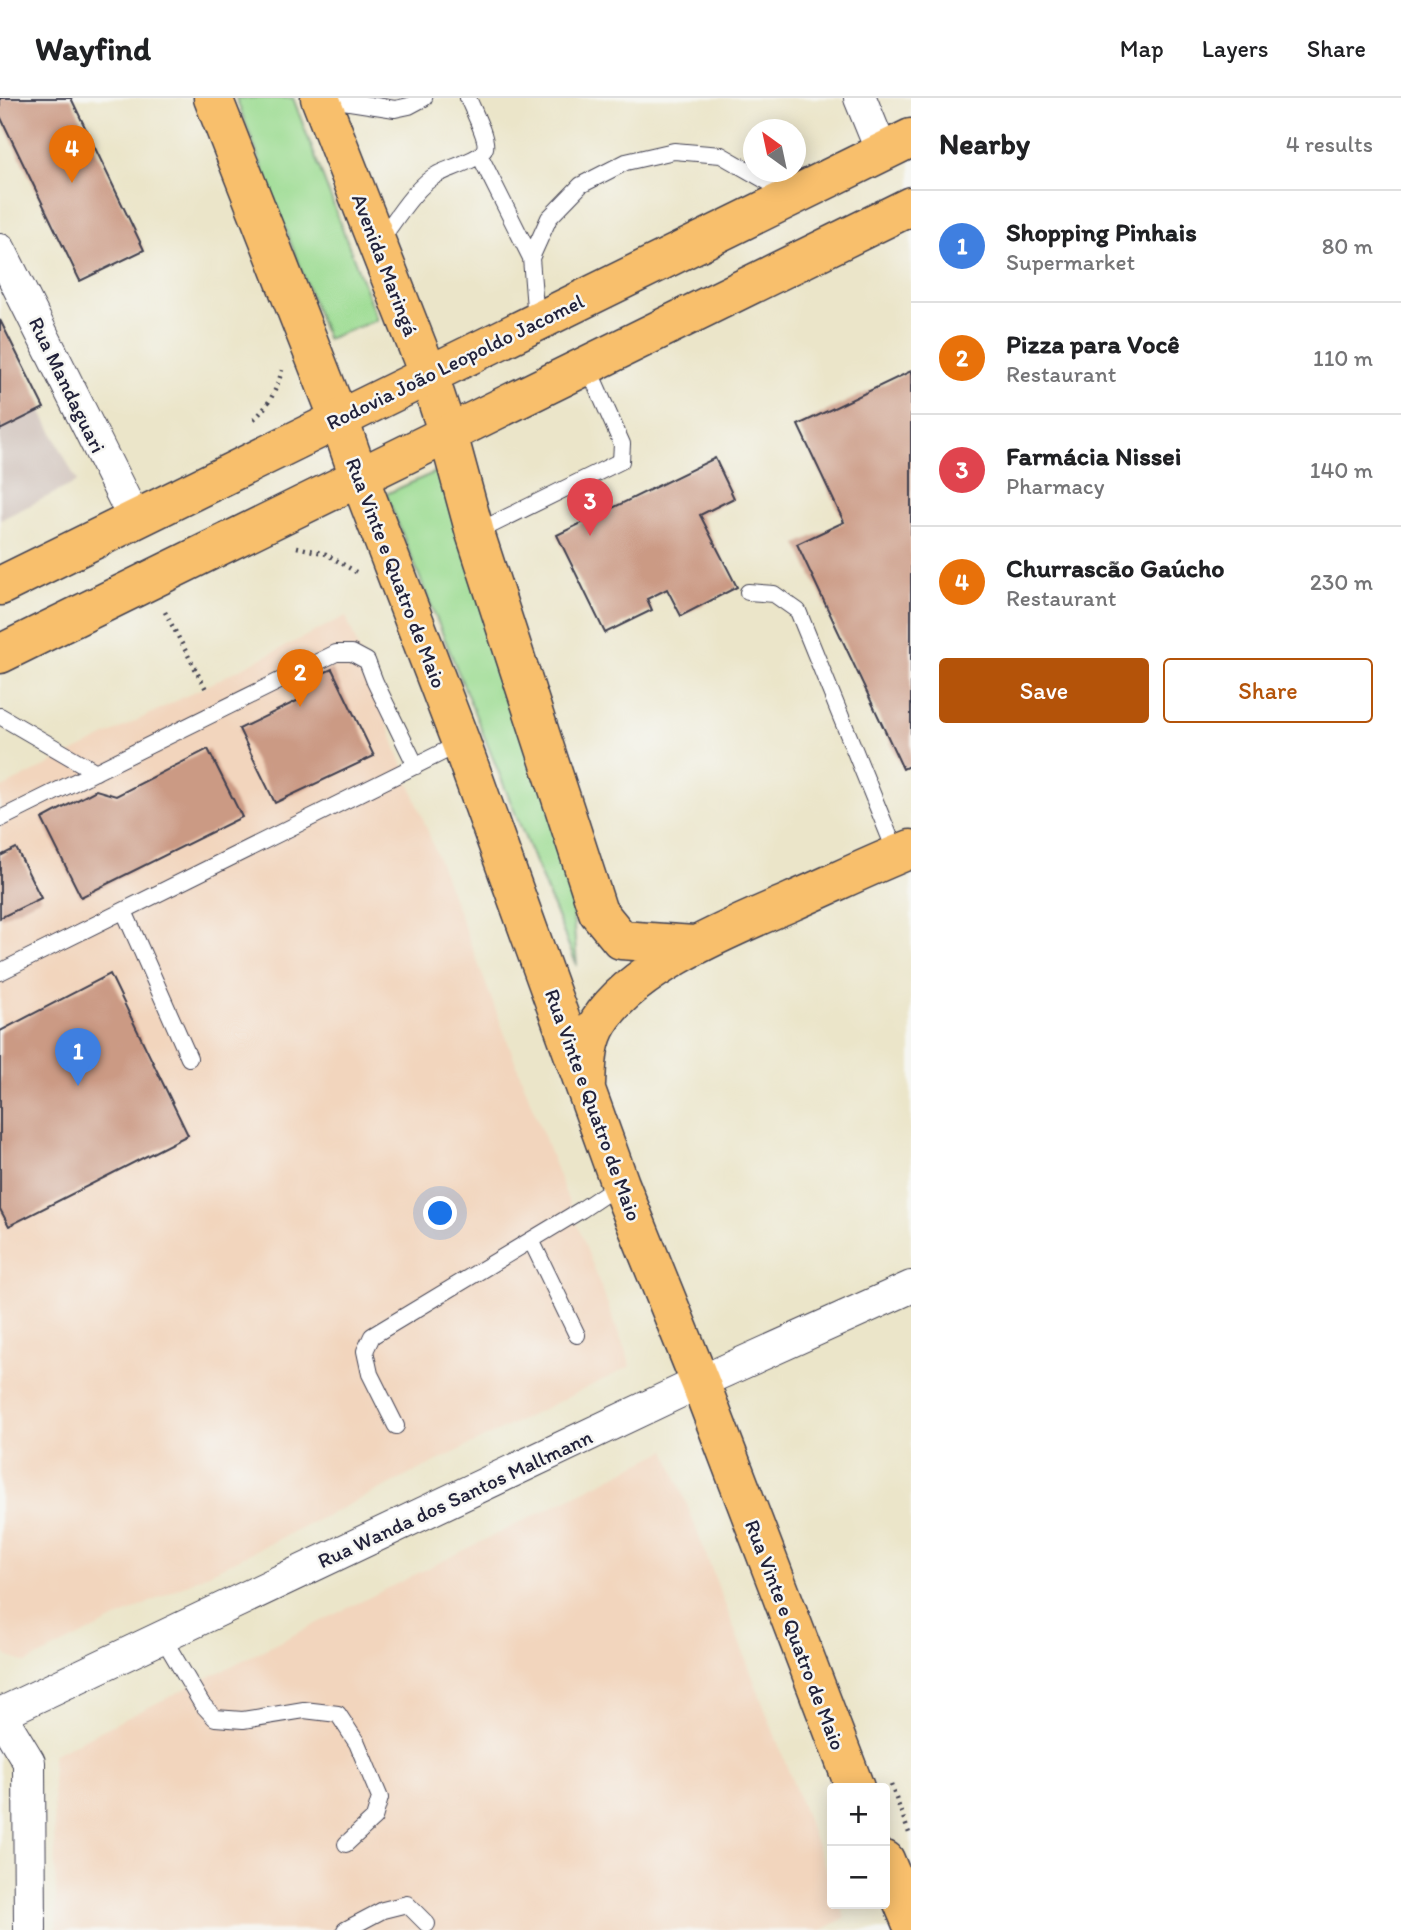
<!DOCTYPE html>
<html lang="en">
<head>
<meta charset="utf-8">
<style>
  :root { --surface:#fff; --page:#f2f2f2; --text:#202124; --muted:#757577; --line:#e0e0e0; --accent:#b45309 }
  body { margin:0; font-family:Itim,sans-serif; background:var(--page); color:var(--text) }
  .controls { position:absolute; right:21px; bottom:21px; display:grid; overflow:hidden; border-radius:7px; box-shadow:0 4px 18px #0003 }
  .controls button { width:63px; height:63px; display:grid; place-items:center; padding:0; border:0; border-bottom:2px solid var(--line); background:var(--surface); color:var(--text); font:35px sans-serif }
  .compass { position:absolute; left:743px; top:21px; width:63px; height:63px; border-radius:50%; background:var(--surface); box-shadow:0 4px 18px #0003; rotate:327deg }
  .you { position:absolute; left:441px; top:1116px; width:24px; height:24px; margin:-18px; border:5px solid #fff; border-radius:50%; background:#1a73e8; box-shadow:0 0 0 10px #1a73e833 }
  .badge { display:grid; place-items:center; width:46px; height:46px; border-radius:50%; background:var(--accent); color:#fff; font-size:23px; font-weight:700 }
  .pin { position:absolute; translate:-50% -58px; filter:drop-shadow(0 2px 4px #0008) }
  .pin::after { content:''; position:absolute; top:37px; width:24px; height:21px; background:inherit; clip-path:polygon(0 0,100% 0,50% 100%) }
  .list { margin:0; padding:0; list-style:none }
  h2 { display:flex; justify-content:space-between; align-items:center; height:91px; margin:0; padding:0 28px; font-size:30px }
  h2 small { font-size:23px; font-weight:400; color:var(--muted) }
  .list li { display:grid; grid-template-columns:46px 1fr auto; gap:21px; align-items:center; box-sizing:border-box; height:112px; padding:0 28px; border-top:2px solid var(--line) }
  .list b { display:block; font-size:26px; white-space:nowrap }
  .list p { margin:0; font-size:23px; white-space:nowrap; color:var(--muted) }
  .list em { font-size:23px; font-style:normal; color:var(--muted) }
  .actions { display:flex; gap:14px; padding:21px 28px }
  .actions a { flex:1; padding:16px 0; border:2px solid var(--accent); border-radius:7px; text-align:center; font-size:24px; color:var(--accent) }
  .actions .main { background:var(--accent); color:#fff }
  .map { position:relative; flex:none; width:911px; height:1832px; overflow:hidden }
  header { display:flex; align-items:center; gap:42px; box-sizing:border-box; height:98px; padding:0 35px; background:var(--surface); border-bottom:2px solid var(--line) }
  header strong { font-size:33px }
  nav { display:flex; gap:38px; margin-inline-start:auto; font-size:24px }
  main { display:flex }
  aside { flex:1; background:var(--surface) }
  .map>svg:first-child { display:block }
</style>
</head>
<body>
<header>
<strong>Wayfind</strong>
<nav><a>Map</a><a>Layers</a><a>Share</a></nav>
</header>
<main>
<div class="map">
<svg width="911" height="1832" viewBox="0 0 911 1832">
  <rect width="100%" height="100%" fill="#f6f6f2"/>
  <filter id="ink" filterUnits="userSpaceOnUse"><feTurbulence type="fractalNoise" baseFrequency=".0143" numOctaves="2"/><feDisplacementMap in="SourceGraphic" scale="14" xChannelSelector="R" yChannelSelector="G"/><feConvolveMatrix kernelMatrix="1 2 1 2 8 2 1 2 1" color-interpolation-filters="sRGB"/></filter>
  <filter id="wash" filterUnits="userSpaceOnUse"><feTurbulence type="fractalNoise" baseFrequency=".00686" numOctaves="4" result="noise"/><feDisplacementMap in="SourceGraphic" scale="28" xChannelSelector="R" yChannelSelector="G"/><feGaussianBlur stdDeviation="1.57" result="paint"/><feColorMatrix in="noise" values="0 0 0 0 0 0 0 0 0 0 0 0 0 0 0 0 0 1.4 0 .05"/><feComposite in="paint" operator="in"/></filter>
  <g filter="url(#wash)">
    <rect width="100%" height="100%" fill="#ebe5c9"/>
    <!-- built -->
    <path fill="#f2d5bd" d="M346,518L631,1268L26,1565L7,1558L0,1544V691Z
      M666,1352L832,1787V1806H840L845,1820L822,1832H57L52,1657Z"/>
    <!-- industrial -->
    <path fill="#cfc1ba" d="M0,229L77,384L0,422Z"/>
    <!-- green -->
    <path fill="#9cdc92" stroke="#5f7f66" stroke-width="2" d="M236,0H293L377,222L327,241Z
      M442,371L568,754L577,868L386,396Z"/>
    <g id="blocks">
      <!-- building -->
      <path fill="#cb9a84" d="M0,0H71L144,152L80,183L0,18Z
        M0,222L44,310L0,332Z
        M911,273V667L903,671L797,446L844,424L798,327Z
        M715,360L734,400L700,417L737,489L681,518L667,491L647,501L652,512L605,535L557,437Z
        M332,571L374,658L275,705L239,631L301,601L308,582Z
        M208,651L242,719L81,799L42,721L96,692L116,698Z
        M16,750L41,800L0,820V758Z
        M110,876L188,1037L9,1128L0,1111V933Z"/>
    </g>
  </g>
  <g filter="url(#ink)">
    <use href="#blocks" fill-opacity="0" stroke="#403f50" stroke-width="2"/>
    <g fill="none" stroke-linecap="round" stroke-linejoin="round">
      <!-- lane casing -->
      <g stroke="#403f50" stroke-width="18">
        <path id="lane" d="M324,0L395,11L409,8L424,0
          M480,58L531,160
          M379,144C394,124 416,87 438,76C449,70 482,61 485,50C488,41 472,10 468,0
          M536,223L531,160L549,120L581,87L626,64L674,53L721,57L791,97
          M475,435L621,363L622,346L587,267
          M748,494L774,496L798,513L897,757
          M0,618L96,674
          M0,721L336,555H352L367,563L375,584L416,668
          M124,813L189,960
          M0,874L461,645
          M531,1142L577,1237
          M396,1328L370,1276L365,1253L372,1238L581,1112L620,1086
          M163,1540L202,1606L215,1620L243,1622L304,1612L338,1616L357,1645L380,1700L374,1720L346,1746
          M345,1832L383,1812L407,1806L427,1826"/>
      </g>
      <!-- street casing -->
      <g stroke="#403f50" stroke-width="34">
        <path id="street" d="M860,0L882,54
          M0,152L135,422
          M0,1616L700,1284L911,1189
          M0,1616L29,1664L30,1832"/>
      </g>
      <!-- primary casing -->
      <g stroke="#403f50" stroke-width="41">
        <path id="primary" d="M213,0L339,321L359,379L461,645L620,1086L700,1284L855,1690
          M320,0L429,278L448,336L475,435L598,814L621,842L694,847
          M586,986C587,965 587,943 599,924C634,868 734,829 793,803C832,786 871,767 911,751
          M885,1762L911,1824"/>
      </g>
      <!-- highway casing -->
      <g stroke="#403f50" stroke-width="41">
        <path id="highway" d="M0,488L911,40
          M0,556L911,108"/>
      </g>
      <!-- path -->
      <path stroke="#403f50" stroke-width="4.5" stroke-dasharray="2 5" stroke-linecap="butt" d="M254,321C269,308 277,291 282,272
        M297,449L326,456L356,474
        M165,514L207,593
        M891,1687L909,1735"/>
      <!-- lane -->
      <use href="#lane" stroke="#fff" stroke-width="16"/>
      <!-- street -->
      <use href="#street" stroke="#fff" stroke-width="32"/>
      <!-- primary -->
      <use href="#primary" stroke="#f8bf6c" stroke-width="38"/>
      <!-- highway -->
      <use href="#highway" stroke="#f8bf6c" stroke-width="38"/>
    </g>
  </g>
  <g text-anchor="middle" stroke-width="5" stroke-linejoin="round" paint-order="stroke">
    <!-- street labels -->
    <g font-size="21" fill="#22223b" stroke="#f6f6f2">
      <text transform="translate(385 167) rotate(69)" y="7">Avenida Maringá</text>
      <text transform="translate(455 264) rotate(-26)" y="7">Rodovia João Leopoldo Jacomel</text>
      <text transform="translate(67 287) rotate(64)" y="7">Rua Mandaguari</text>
      <text transform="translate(396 475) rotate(69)" y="7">Rua Vinte e Quatro de Maio</text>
      <text transform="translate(593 1007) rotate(70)" y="7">Rua Vinte e Quatro de Maio</text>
      <text transform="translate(455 1401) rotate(-25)" y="7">Rua Wanda dos Santos Mallmann</text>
      <text transform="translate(795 1537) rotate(69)" y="7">Rua Vinte e Quatro de Maio</text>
    </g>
  </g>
</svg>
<div class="controls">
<button>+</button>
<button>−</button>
</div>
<svg class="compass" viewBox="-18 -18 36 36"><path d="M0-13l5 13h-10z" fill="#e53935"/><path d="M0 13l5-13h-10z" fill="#757577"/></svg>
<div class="you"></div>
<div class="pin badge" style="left:78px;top:988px;background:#3f7fe0">1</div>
<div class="pin badge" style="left:300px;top:609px;background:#e8710a">2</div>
<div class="pin badge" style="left:590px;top:438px;background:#e0444e">3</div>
<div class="pin badge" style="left:72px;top:85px;background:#e8710a">4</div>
</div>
<aside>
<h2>Nearby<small>4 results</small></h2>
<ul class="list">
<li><span class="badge" style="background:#3f7fe0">1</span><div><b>Shopping Pinhais</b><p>Supermarket</p></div><em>80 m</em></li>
<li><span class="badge" style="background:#e8710a">2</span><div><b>Pizza para Você</b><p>Restaurant</p></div><em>110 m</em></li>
<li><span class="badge" style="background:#e0444e">3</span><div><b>Farmácia Nissei</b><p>Pharmacy</p></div><em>140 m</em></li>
<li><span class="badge" style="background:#e8710a">4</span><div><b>Churrascão Gaúcho</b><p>Restaurant</p></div><em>230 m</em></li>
</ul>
<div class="actions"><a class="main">Save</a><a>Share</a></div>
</aside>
</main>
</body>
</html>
